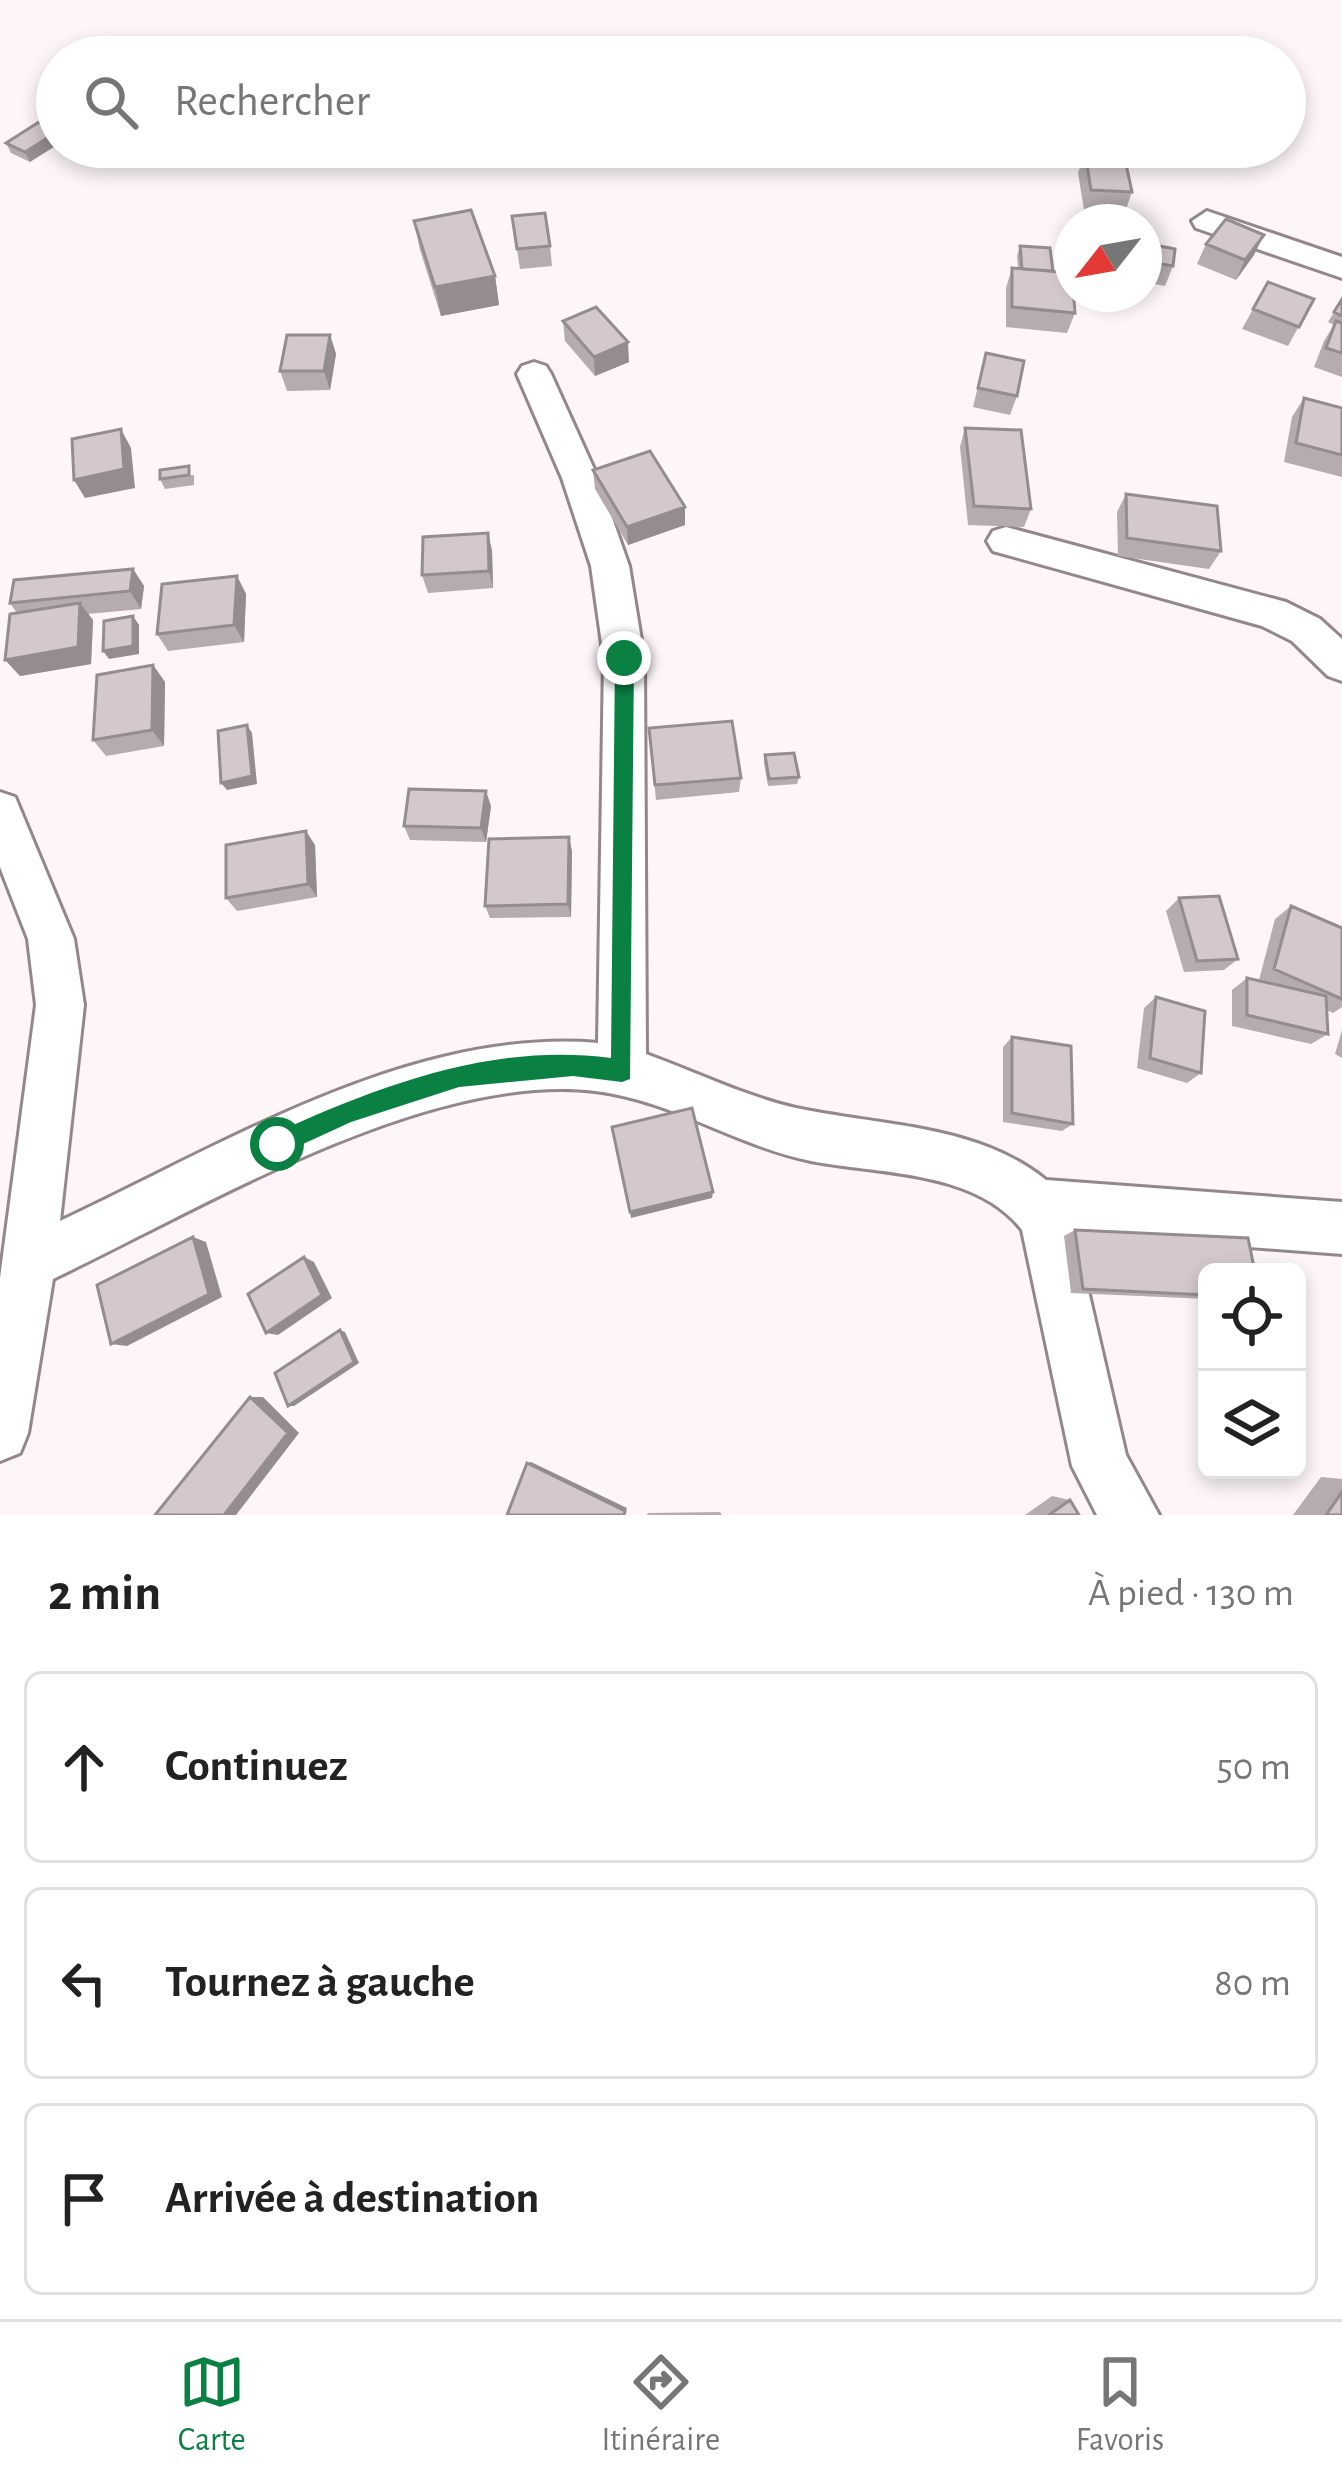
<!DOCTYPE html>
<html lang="fr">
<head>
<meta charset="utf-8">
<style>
  :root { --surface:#fff; --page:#f2f2f2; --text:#222; --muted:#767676; --line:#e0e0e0; --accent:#0b8043 }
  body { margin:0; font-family:"Alegreya Sans",sans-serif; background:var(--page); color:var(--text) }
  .controls { position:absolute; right:36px; bottom:36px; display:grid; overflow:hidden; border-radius:18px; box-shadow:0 6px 18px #0003 }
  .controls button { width:108px; height:108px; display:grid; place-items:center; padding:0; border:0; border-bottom:3px solid var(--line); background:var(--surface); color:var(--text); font:60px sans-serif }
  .compass { position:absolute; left:1054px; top:204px; width:108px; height:108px; border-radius:50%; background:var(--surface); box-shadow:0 6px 18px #0003; rotate:239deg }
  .stop { position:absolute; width:36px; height:36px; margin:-27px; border:9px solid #0b8043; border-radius:50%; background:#fff }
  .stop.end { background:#0b8043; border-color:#fff; box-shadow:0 3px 12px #0008 }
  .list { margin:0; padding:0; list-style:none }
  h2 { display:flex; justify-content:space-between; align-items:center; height:156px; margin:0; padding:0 48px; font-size:51px }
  h2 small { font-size:39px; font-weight:400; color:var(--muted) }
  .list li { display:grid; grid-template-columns:78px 1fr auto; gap:36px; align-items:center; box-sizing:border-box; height:192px; margin:0 24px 24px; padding:0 24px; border:3px solid var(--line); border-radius:18px }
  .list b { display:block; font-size:45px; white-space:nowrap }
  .list em { font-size:39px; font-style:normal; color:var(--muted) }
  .icon { flex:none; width:66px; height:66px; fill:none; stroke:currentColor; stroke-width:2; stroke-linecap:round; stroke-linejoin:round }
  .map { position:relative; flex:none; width:1342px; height:1515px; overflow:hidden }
  .search { position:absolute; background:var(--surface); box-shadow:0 6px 18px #0003; left:36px; right:36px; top:36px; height:132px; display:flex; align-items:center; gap:30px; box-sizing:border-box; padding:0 42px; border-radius:66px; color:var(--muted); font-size:45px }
  .sheet { height:804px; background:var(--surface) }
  nav { display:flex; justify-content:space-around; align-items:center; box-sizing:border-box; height:168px; border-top:3px solid var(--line); background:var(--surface); font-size:33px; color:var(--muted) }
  nav a { display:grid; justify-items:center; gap:6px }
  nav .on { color:var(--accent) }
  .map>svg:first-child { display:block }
</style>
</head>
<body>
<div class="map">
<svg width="1342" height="1515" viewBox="0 0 1342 1515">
  <rect width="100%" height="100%" fill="#fdf5f8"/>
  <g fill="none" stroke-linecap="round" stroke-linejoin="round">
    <!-- minor casing -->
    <g stroke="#93878b" stroke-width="6">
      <path id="minor" d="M1207,211L1342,257V278L1196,228L1192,221Z
        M534,362L546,366L551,374L598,478L629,566L644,658L646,1054C696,1072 744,1096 796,1108C880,1126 977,1124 1046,1180L1342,1202V1254L1075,1234L1126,1455L1159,1515H1097L1072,1466L1022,1230C976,1170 878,1174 811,1161C737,1146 671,1100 595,1091C428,1071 202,1208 53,1279L28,1433L20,1453L0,1461V1278L36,1005L28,939L0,867V792L15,797L74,939L84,1005L60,1221C223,1145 412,1027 598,1043L604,658L591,566L562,478L517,374L522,366Z
        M1006,527L1286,602L1320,619L1342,639V681L1328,676L1292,641L1262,626L993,551L987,541L993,531Z"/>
    </g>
    <!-- minor -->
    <use href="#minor" fill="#fff" fill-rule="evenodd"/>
  </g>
  <!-- wall -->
  <path fill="#b6acaf" d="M57,131L30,162L11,153L6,143Z
    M1085,153L1132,192L1125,212L1084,210L1078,173Z
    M512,216L550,246L552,266L520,269Z
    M414,221L495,276L499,305L441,316L420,250Z
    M1144,243L1173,266L1165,286L1144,282Z
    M1206,244L1254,255L1236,280L1197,264Z
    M1020,246L1052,271L1075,313L1067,333L1006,327V288L1012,268H1018L1017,256Z
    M1268,282L1314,299L1288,346L1242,329Z
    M1342,299V377L1314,367L1324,341L1334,325L1328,322Z
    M563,321L629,362L595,376L565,341Z
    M330,335L336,354L330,390L287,391L280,371Z
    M986,353L1017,396L1010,415L973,407Z
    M1304,398L1342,408V477L1284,462L1292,417Z
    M965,428L1031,509L1024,527L968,525L960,447Z
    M593,470L685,525L628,545L595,489Z
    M194,475V485L165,489L160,479Z
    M1126,494L1221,551L1209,569L1118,556L1117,512Z
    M488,533L492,551L493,588L428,593L422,575Z
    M133,569L144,586L141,609L88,614L93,620L91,664L20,676L17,613L10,603Z
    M237,576L246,594L244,642L168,651L157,634Z
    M153,665L165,682L164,746L106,756L93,740Z
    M649,728L741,778L739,792L656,800Z
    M765,755L799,777L797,784L768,786L764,763Z
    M491,806L486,842L410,840L404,826Z
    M315,845L317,897L237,911L226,898Z
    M572,851L571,917L490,918L485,906Z
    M1179,898L1238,959L1224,970L1184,972L1166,911Z
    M1291,906L1342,928V1007L1333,1013L1327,1010L1328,1034L1311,1044L1232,1026V990L1247,978L1259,980L1275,919Z
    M1156,997L1201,1073L1187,1083L1137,1068L1144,1008Z
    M1342,1030V1058L1335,1054Z
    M1012,1037L1073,1124L1062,1131L1003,1122V1047Z
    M1075,1230L1207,1272V1299L1071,1293L1064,1236Z
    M1321,1477L1342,1479V1515H1293Z
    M1052,1496L1070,1500L1079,1515H1025Z
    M720,1512L722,1515H647L648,1513Z"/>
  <!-- shaded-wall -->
  <path fill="#948c8f" d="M57,132V145L30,162L25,152Z
    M1264,235L1254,255L1236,280L1245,260Z
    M495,276L499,305L441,316L435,287Z
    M330,335L336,354L330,390L324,371Z
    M628,342L629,362L595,376L594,357Z
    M121,429L131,448L135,488L85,498L74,480Z
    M685,507V525L628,545L627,527Z
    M488,533L492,551L493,588L489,571Z
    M133,569L144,586L141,609L130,591Z
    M237,576L246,594L244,642L234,625Z
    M80,603L93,620L91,664L20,676L5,660Z
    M133,616L139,625V654L109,659L103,651Z
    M153,665L165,682L164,746L152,730Z
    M247,725L252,733L257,784L227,790L221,783Z
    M486,791L491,806L486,842L481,828Z
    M306,831L315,845L317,897L308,884Z
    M569,837L572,851L571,917L568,904Z
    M713,1192L712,1198L631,1218L630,1212Z
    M193,1237L206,1242L222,1297L127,1346L111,1344Z
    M304,1257L314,1262L332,1298L278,1335L266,1333Z
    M340,1330L345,1332L359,1363L294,1406H288Z
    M250,1397H263L299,1433L236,1515H224Z
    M531,1462L627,1508L624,1515L527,1463Z"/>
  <!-- building -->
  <path fill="#d4c8cc" stroke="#948c8f" stroke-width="3" d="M39,122L57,132L25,152L6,143Z
    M1085,153L1124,155L1132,192L1091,190Z
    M471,210L495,276L435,287L414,221Z
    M545,213L550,246L517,249L512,216Z
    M1226,219L1264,235L1245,260L1206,244Z
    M1144,243L1175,249L1173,266L1144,261Z
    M1020,246L1050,248L1053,271L1022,269Z
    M1012,268L1072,273L1075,313L1012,307Z
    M1268,282L1314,299L1299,327L1253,309Z
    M1342,299V316L1334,312Z
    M596,307L628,342L594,357L563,321Z
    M1336,321L1342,323V353L1326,348Z
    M287,335H330L324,371H280Z
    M986,353L1024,361L1017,396L978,388Z
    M1304,398L1342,408V455L1296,443Z
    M965,428L1021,430L1031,509L974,506Z
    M121,429L124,469L74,480L72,439Z
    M650,451L685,507L627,527L593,470Z
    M189,466V475L160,479V470Z
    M1126,494L1217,506L1221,551L1127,538Z
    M488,533L489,571L422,575L423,537Z
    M133,569L130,591L10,603L14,580Z
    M237,576L234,625L157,634L162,584Z
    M80,603L78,647L5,660L10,614Z
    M133,616V646L103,651L104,621Z
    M153,665L152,730L93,740L97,675Z
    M732,721L741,778L655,785L649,728Z
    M247,725L252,776L221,783L218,731Z
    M794,753L799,777L769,779L765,755Z
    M409,789L486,791L481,828L404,826Z
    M306,831L308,884L226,898V845Z
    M569,837L568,904L485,906L489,839Z
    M1219,896L1238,959L1197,961L1179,898Z
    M1291,906L1342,928V999L1274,969Z
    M1247,978L1326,996L1328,1034L1247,1015Z
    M1156,997L1205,1011L1201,1073L1150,1058Z
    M1012,1037L1071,1046L1073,1124L1012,1113Z
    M692,1108L713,1192L630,1212L612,1127Z
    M1075,1230L1248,1238L1255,1272H1207V1295L1083,1289Z
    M193,1237L209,1294L111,1344L97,1285Z
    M304,1257L322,1295L266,1333L248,1294Z
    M340,1330L354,1362L288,1406L275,1373Z
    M250,1397L288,1433L224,1515H155Z
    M527,1463L625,1511L624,1515H507Z
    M1342,1492V1515H1326Z
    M1070,1500L1079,1515H1049Z"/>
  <!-- route -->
  <path fill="#0b8043" d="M624,650L634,658L630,1079L622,1082L573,1076L459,1087L351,1122L277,1156L269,1152V1136C376,1087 491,1042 611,1058L615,658Z"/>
</svg>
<div class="controls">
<button><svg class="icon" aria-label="locate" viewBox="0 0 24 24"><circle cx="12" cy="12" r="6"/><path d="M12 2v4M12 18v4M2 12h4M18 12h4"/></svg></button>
<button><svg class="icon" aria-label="layers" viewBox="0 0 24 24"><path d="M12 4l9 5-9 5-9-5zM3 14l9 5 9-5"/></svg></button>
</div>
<svg class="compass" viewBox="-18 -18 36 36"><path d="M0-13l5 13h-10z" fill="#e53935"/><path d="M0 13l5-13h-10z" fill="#767676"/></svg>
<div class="stop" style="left:277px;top:1144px"></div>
<div class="stop end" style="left:624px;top:658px"></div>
<div class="search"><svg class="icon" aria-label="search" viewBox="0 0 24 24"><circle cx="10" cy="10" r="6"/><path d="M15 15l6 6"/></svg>Rechercher</div>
</div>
<section class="sheet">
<h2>2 min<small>À pied · 130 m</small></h2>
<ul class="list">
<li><svg class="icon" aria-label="ahead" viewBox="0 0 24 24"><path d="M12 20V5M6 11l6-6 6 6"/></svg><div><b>Continuez</b></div><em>50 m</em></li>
<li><svg class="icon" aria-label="left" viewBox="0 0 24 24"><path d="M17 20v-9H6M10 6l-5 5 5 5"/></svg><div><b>Tournez à gauche</b></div><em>80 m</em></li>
<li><svg class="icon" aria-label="arrive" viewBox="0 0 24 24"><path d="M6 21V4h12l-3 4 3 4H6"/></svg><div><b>Arrivée à destination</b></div></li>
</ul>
</section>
<nav>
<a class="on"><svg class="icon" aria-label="map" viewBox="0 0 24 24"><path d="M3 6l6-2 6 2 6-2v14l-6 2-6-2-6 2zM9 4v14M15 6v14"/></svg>Carte</a>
<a><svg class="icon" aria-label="directions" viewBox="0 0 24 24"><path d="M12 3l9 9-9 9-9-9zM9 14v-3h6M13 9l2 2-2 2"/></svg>Itinéraire</a>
<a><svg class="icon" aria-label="saved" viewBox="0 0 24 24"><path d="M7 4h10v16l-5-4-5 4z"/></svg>Favoris</a>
</nav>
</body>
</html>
